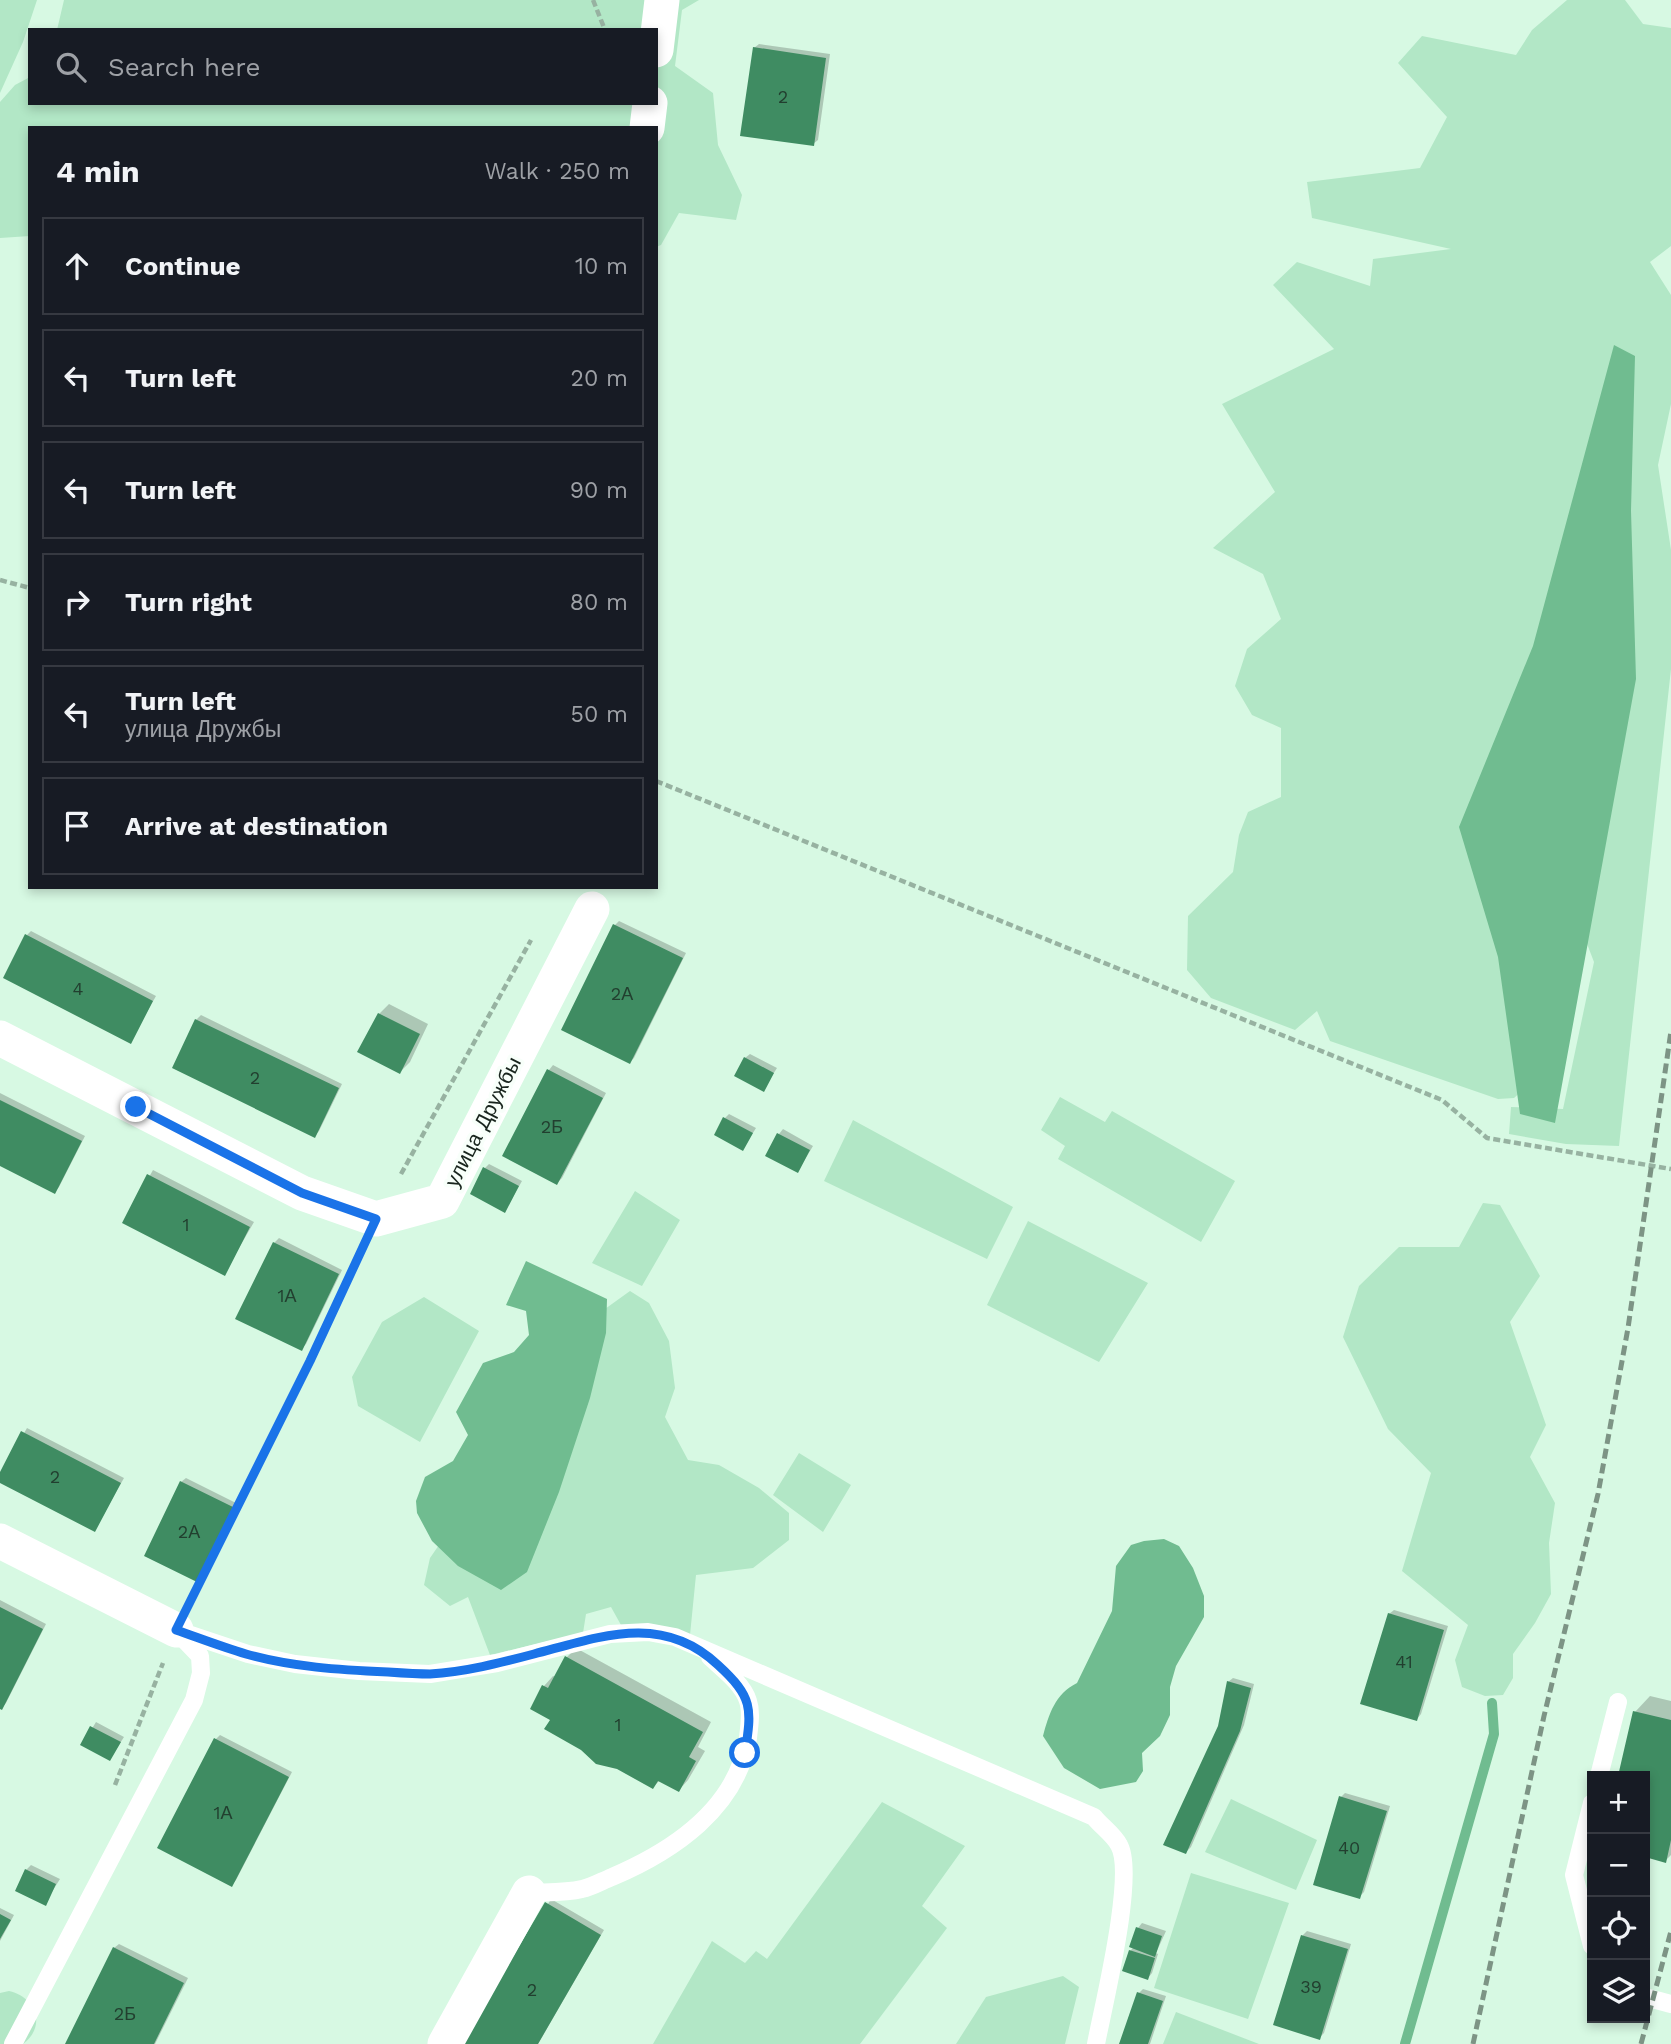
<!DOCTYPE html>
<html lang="en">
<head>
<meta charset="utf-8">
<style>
  :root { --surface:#171b24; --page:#20242c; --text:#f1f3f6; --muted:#9ea1a6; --line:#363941 }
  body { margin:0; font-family:"Work Sans",sans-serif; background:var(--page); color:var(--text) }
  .controls { position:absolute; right:21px; bottom:21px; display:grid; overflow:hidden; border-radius:0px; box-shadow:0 4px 10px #0003 }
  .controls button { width:63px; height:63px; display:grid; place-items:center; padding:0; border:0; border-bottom:2px solid var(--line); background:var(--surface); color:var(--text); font:35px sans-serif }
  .stop { position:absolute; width:21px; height:21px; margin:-16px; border:5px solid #1a73e8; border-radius:50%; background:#fff }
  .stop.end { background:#1a73e8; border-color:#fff; box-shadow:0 2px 7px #0008 }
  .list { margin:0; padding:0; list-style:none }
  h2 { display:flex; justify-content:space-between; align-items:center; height:91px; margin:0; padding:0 28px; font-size:30px }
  h2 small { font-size:23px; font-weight:400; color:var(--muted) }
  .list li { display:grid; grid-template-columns:46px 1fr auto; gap:21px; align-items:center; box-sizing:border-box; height:98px; margin:0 14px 14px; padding:0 14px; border:2px solid var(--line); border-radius:0px }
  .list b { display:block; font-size:26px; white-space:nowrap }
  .list p { margin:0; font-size:23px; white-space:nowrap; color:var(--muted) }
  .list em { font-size:23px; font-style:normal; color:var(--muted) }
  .icon { flex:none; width:38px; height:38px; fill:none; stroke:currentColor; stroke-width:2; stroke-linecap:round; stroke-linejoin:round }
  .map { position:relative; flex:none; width:1671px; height:2044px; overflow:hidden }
  .search { position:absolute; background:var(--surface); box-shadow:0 4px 10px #0003; left:28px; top:28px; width:630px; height:77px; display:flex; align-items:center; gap:18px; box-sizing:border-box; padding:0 24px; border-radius:0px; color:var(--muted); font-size:26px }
  .panel { position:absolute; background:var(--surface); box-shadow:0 4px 10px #0003; left:28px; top:126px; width:630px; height:763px; border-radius:0px }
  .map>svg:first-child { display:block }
</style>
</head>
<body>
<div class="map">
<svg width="1671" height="2044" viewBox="0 0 1671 2044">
  <rect width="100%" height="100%" fill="#d7f9e3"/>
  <!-- green -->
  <path fill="#b2e7c6" d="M0,0H37L23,42L0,93Z
    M64,0H699L682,10L675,66L713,93L718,145L742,195L736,220L679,213L661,245L656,247V128H30V236L0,238V102L15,85L30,77V103H656V30H57Z
    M1567,0H1625L1643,24L1671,28V246L1650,262L1671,295V404L1658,465L1671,550V669L1619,1146L1566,1144L1509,1134L1511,1107L1563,1109L1594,962L1566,889L1525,1088L1514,1098L1498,1099L1330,1041L1317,1011L1295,1030L1211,998L1187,970L1188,916L1233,872L1239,835L1248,812L1281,797V728L1252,715L1235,686L1247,649L1281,619L1263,574L1213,548L1275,492L1222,404L1334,349L1273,285L1297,262L1370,286L1373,259L1451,249L1312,218L1307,182L1420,168L1447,117L1398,63L1422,36L1516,55L1532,30Z
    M1060,1097L1105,1122L1112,1111L1235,1181L1201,1242L1058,1159L1065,1146L1041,1130Z
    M853,1120L1013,1207L987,1259L824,1181Z
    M635,1191L680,1220L642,1286L592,1263Z
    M1483,1203L1500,1205L1540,1276L1510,1322L1546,1425L1530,1457L1555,1503L1549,1543L1551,1594L1535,1623L1513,1654V1678L1503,1695L1485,1696L1462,1687L1455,1660L1468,1625L1402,1571L1431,1473L1388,1429L1343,1337L1359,1286L1399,1247H1459Z
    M1028,1221L1148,1283L1099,1362L987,1305Z
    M630,1291L649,1303L669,1341L675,1388L665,1417L688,1460L719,1465L759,1488L789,1513V1540L753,1568L696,1575L690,1635L621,1625L611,1607L586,1614L583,1633L490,1655L468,1597L450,1606L424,1585L430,1558L598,1314Z
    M424,1297L479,1331L420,1442L358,1406L352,1377L382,1322Z
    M799,1453L851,1485L823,1532L773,1495Z
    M1231,1799L1317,1840L1296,1890L1205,1852Z
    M882,1802L965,1846L922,1906L947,1928L860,2044H653L712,1941L745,1963L756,1951L767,1959Z
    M1191,1873L1289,1903L1248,2019L1154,1988Z
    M1063,1976L1079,1987L1065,2044H956L986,1997Z
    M9,1991C36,1997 47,2026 23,2044H0V1993Z
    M1176,2012L1259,2044H1163Z"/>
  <!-- water -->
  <path fill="#70bc90" d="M1614,345L1635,356L1631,511L1636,679L1555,1123L1520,1114L1498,957L1459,827L1533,646Z
    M526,1261L607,1299L606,1333L590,1398L559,1492L527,1572L501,1590L458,1566L432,1541L417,1513L416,1501L425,1477L453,1461L468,1435L456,1412L483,1363L514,1352L529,1335L526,1311L506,1305Z
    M1164,1539L1179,1546L1193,1568L1204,1596V1617L1176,1666L1170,1687V1715L1160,1736L1142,1753L1143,1771L1136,1782L1100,1789L1064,1768L1043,1736C1049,1714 1055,1694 1077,1683L1112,1611L1116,1566L1131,1545L1144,1541Z"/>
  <!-- shadow -->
  <path fill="#0003" d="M759,44L830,54L818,140L813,144L754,48Z
    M619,921L686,953L634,1058L630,1062L615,925Z
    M31,931L156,996L130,1042L27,935Z
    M389,1004L428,1024L410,1062L400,1072L379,1014Z
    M201,1015L342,1084L319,1131L315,1136L196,1020Z
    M750,1054L777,1068L763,1090L745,1058Z
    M553,1065L606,1093L562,1178L557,1183L504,1155L549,1070Z
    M0,1093L85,1136L59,1187L55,1192L0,1164Z
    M729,1114L756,1128L743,1149L725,1118Z
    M783,1129L813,1146L798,1171L779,1134Z
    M489,1164L522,1181L505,1211L485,1168Z
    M153,1170L254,1222L224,1274L124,1222Z
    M279,1238L342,1270L306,1344L301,1349L274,1243Z
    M27,1428L124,1478L95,1530L0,1481V1475Z
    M186,1478L236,1503L201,1575L197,1580L181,1482Z
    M0,1600L46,1624L6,1703L2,1708L0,1707Z
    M1394,1610L1448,1626L1421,1714L1417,1719L1389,1614Z
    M576,1648L711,1722L698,1747L705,1751L688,1780L679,1790L660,1780L653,1787L552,1719L544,1686L553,1676L556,1677L567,1657Z
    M1233,1678L1254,1684L1244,1725L1191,1847L1186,1852L1220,1726L1228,1682Z
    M1650,1696L1671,1701V1855L1665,1861L1645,1856V1776H1619L1635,1712Z
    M96,1722L124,1737L110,1759L82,1745Z
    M220,1735L292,1772L236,1880L232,1885L216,1739Z
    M1345,1793L1390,1806L1364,1892L1359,1897L1341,1797Z
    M31,1865L60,1879L45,1903L26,1870Z
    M551,1899L604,1930L538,2044H464Z
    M0,1908L14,1915L0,1941Z
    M1142,1923L1166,1931L1156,1953L1158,1954L1152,1973L1148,1978L1130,1951L1134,1947L1131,1946L1138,1928Z
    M1307,1931L1351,1944L1324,2033L1319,2038L1275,2024L1303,1935Z
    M119,1944L188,1978L155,2044H67L114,1948Z
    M1143,1989L1166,1996L1150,2044H1121L1139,1993Z"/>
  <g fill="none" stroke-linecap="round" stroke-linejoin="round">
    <!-- stream -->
    <path stroke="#70bc90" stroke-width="10" d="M1405,2044L1494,1734L1492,1703"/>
  </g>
  <!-- building -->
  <path fill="#3f8c62" d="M753,47L826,58L814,146L740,136Z
    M613,924L683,958L630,1064L561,1030Z
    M25,934L153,1001L131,1044L3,978Z
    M378,1013L420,1034L400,1074L357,1052Z
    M195,1019L339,1088L315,1138L172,1068Z
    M744,1057L774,1073L764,1092L734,1076Z
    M547,1069L603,1098L557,1185L502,1156Z
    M0,1100L82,1141L55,1194L0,1166Z
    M723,1117L753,1133L743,1151L714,1135Z
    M777,1133L810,1150L798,1173L765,1156Z
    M483,1167L519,1186L505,1213L470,1194Z
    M147,1174L250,1227L225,1276L122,1223Z
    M273,1242L339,1274L302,1351L235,1319Z
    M21,1431L121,1483L95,1532L0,1483V1472Z
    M180,1481L233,1507L197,1582L144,1556Z
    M0,1607L43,1629L2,1710L0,1709Z
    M1388,1613L1444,1630L1417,1721L1360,1704Z
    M565,1656L703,1732L689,1757L696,1761L679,1792L658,1781L653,1789L617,1769L596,1764L581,1750L544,1729L550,1720L530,1709L542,1685L548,1688Z
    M1227,1681L1251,1688L1240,1731L1186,1854L1163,1845L1218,1726Z
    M1633,1711L1671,1720V1840L1666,1863L1645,1857V1776H1618Z
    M90,1726L121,1742L110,1761L80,1745Z
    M214,1738L289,1777L232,1887L157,1848Z
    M1339,1796L1387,1811L1360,1899L1313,1885Z
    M25,1869L56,1884L46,1906L15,1891Z
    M545,1902L601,1935L538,2044H462Z
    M0,1914L11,1920L0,1939Z
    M1136,1927L1162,1936L1155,1957L1129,1947Z
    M1301,1935L1348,1949L1320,2040L1273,2025Z
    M113,1947L184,1983L154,2044H65Z
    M1129,1950L1155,1958L1148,1980L1122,1971Z
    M1137,1992L1163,2001L1148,2044H1119Z"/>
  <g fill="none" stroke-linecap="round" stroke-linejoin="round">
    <!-- path -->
    <path stroke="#97b2a1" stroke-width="4.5" stroke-dasharray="7 3.5" stroke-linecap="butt" d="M593,0L605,30
      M0,580L30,588
      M656,781L1442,1100L1487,1138L1671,1169
      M401,1174L531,940
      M192,1597L310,1361L362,1250
      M115,1785L163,1663"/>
    <!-- lane -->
    <path stroke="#fff" stroke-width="18" d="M176,1630L248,1654L295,1664L359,1671L430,1674L497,1663L610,1634L648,1632L675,1637L1094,1817C1101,1826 1114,1835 1119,1845C1136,1874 1103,2007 1096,2044
      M1599,1776L1618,1702
      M1592,1803L1574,1875L1592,1946
      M529,1893C546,1892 565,1893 582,1889C592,1887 602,1881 612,1877C673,1851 737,1808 748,1738C749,1727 752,1713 748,1701C743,1684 723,1669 710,1657
      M1645,1997L1671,2004
      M13,2044L194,1700L201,1673L200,1656L178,1633"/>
    <!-- street -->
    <path stroke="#fff" stroke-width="35" d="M656,50L662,0
      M647,128L650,103
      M0,1038L302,1193L376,1219L442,1201L592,909
      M0,1541L176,1630
      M445,2044L529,1893"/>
    <!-- rail -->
    <path stroke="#7d9485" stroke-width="5" stroke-dasharray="10 5" stroke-linecap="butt" d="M1473,2044L1544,1716L1598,1494L1628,1328L1671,1031
      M1641,2044L1671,1931"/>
  </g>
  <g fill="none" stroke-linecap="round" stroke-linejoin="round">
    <!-- route -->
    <path stroke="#1a73e8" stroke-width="9" d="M136,1107L302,1193L376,1219L310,1361L176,1630C199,1638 222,1647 246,1654C291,1667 341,1670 388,1672C402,1673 416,1674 430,1674C465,1672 500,1663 534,1654C599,1637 662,1612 718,1665C753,1697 752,1708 745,1753"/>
  </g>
  <g text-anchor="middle" stroke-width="7" stroke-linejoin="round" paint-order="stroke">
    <!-- number labels -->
    <g font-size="18" fill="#223f2f">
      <text x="783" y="103">2</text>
      <text x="78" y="995">4</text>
      <text x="622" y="1000">2А</text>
      <text x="255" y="1084">2</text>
      <text x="552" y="1133">2Б</text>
      <text x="186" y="1231">1</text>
      <text x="287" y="1302">1А</text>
      <text x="55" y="1483">2</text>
      <text x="189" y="1538">2А</text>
      <text x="1404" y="1668">41</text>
      <text x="618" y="1731">1</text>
      <text x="223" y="1819">1А</text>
      <text x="1349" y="1854">40</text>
      <text x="1311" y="1993">39</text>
      <text x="532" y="1996">2</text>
      <text x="125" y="2020">2Б</text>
    </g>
    <!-- street labels -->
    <g font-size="21" fill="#19251e" stroke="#f8fffa">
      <text transform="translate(483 1122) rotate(-63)" y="7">улица Дружбы</text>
    </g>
  </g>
</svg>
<div class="controls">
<button>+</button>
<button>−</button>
<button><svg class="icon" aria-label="locate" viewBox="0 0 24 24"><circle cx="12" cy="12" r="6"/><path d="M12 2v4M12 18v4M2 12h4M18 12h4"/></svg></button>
<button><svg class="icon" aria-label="layers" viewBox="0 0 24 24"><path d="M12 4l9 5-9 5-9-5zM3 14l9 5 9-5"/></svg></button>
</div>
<div class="stop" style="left:745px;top:1753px"></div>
<div class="stop end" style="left:136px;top:1107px"></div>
<div class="search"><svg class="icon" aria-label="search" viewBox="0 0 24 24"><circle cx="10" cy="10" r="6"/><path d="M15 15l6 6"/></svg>Search here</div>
<section class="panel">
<h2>4 min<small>Walk · 250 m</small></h2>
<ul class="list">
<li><svg class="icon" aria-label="ahead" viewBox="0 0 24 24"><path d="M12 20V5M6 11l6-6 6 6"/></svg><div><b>Continue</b></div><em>10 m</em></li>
<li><svg class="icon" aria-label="left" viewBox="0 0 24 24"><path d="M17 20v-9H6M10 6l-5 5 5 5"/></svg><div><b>Turn left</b></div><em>20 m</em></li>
<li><svg class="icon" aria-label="left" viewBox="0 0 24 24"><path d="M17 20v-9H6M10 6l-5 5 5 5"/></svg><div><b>Turn left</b></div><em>90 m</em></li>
<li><svg class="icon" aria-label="right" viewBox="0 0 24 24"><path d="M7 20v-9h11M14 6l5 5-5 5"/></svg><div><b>Turn right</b></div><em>80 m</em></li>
<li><svg class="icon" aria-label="left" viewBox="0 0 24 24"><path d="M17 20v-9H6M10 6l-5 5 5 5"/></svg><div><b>Turn left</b><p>улица Дружбы</p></div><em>50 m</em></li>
<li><svg class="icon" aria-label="arrive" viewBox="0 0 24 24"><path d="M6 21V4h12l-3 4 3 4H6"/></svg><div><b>Arrive at destination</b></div></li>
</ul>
</section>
</div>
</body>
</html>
